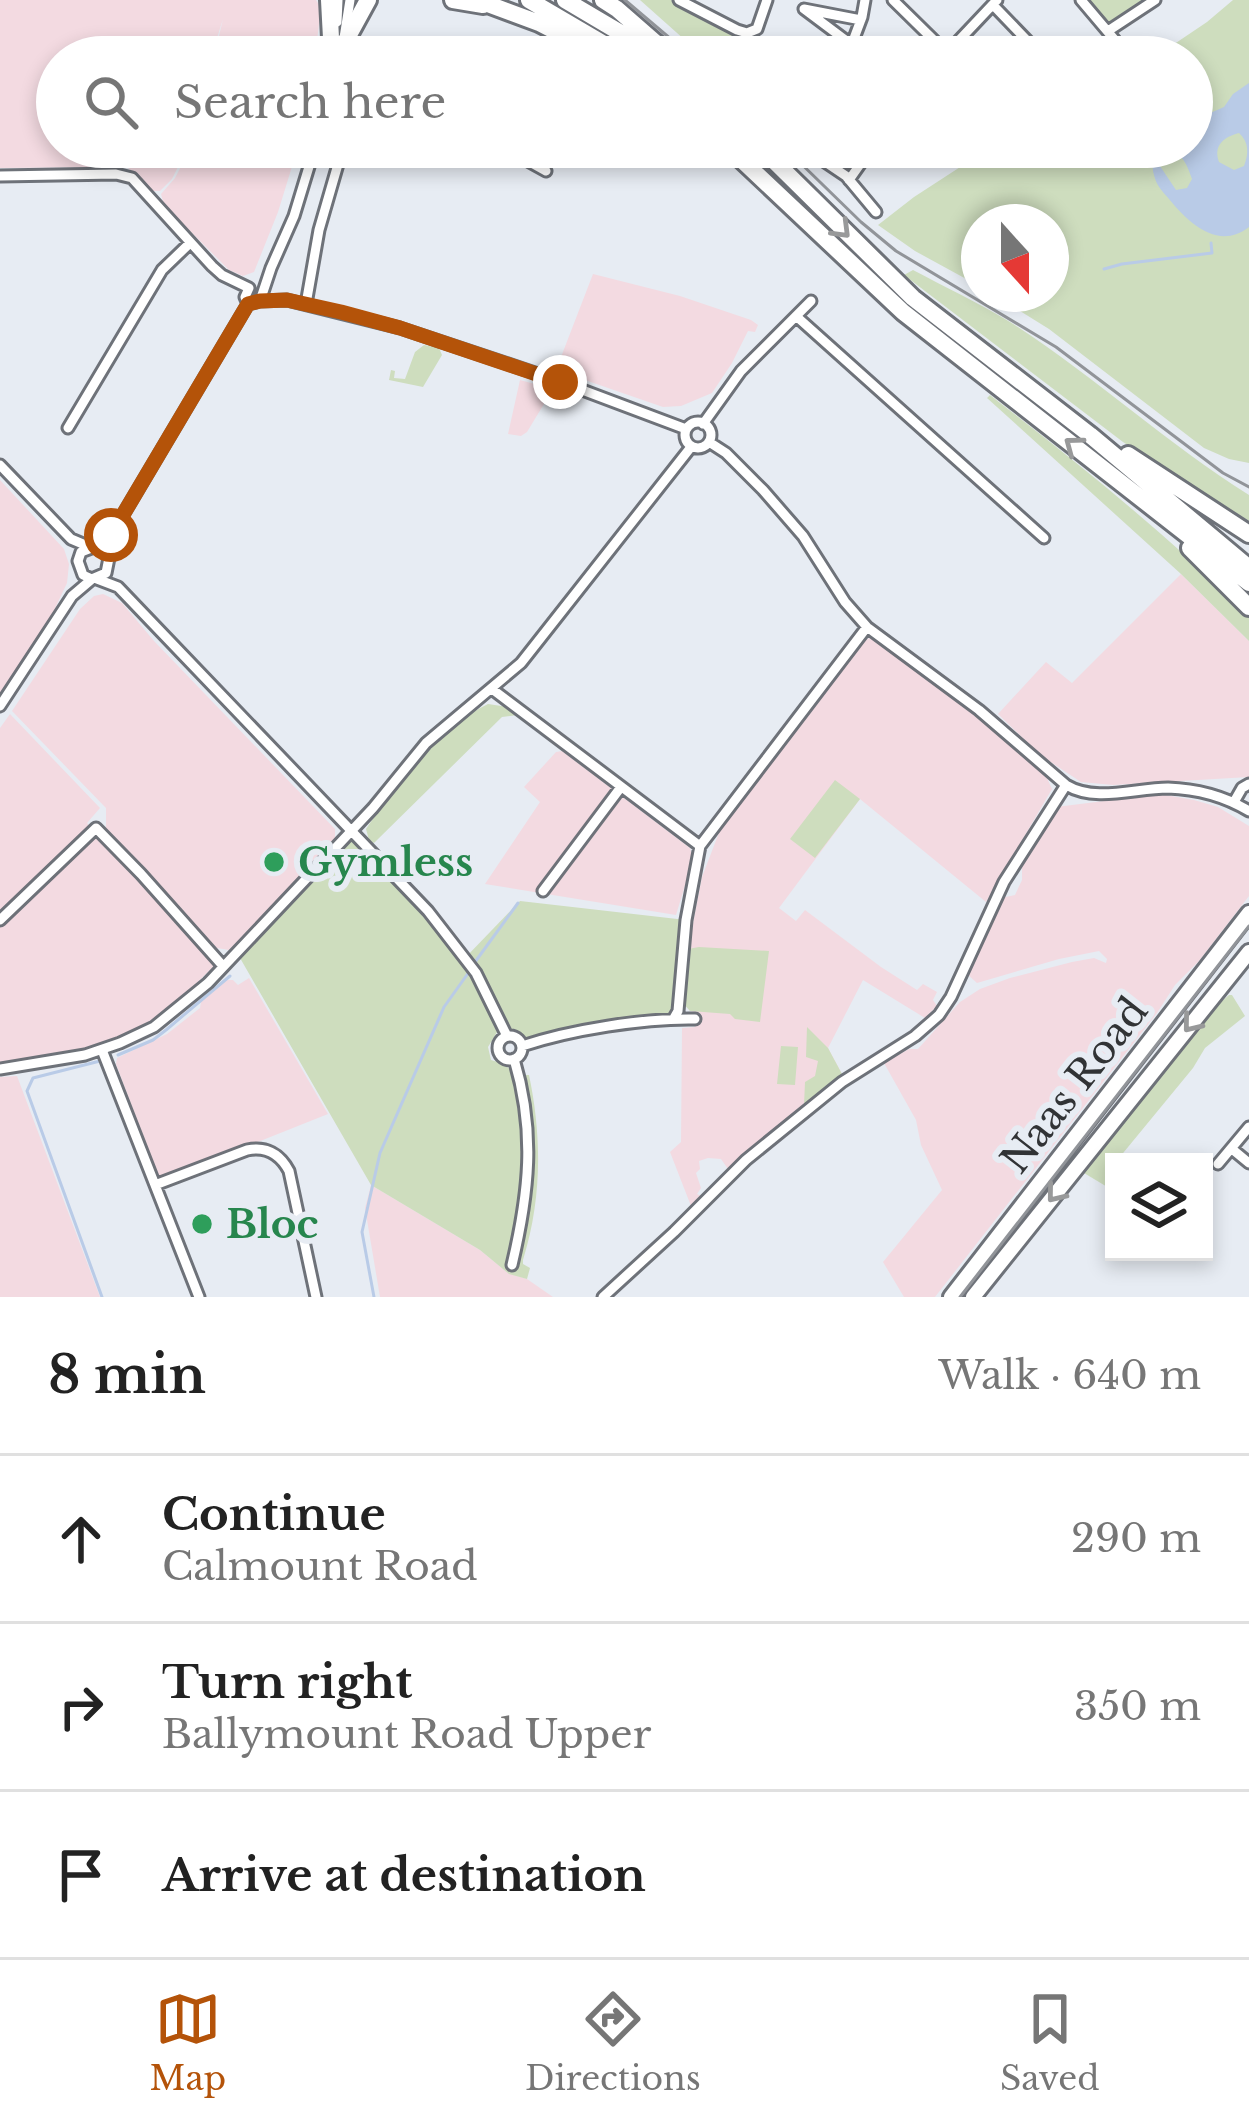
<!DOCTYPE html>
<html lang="en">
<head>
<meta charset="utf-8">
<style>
  :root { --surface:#fff; --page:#f2f2f2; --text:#222; --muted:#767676; --line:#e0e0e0; --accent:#b45309 }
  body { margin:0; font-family:"Libre Baskerville",serif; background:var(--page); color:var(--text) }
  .controls { position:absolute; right:36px; bottom:36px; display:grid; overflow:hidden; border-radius:0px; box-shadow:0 6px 18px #0003 }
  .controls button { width:108px; height:108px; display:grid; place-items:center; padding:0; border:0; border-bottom:3px solid var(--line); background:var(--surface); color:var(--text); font:60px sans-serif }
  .compass { position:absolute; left:961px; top:204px; width:108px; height:108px; border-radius:50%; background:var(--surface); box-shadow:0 6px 18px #0003; rotate:159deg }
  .stop { position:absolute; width:36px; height:36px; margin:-27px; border:9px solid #b45309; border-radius:50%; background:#fff }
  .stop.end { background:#b45309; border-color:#fff; box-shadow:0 3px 12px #0008 }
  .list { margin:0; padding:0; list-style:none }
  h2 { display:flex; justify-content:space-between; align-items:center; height:156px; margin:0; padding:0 48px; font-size:51px }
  h2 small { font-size:39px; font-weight:400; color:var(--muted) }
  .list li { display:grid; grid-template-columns:78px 1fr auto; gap:36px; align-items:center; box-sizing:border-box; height:168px; padding:0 48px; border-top:3px solid var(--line) }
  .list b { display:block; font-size:45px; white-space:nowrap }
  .list p { margin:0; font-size:39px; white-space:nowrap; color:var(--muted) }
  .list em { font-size:39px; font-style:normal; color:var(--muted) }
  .icon { flex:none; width:66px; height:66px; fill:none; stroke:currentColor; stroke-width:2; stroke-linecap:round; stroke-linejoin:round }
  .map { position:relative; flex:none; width:1249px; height:1297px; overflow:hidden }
  .search { position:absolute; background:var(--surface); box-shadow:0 6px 18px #0003; left:36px; right:36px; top:36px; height:132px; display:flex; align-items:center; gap:30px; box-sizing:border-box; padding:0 42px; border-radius:66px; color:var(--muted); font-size:45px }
  .sheet { height:660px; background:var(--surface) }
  nav { display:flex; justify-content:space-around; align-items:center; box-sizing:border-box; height:168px; border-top:3px solid var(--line); background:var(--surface); font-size:33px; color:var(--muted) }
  nav a { display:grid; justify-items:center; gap:6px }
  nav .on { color:var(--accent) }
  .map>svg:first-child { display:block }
</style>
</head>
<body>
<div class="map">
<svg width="1249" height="1297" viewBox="0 0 1249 1297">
  <rect width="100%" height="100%" fill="#e7ecf3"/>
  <!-- commercial -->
  <path fill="#f3dae1" d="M0,0H316L321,8L315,57H214L223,19L211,57H57V147H188L172,179L160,191H152L124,164L123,167L0,168Z
    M191,147H298L278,212L254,272L243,276L229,270L164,205L161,194L175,178Z
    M593,274L680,296L751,320L758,325L755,332L748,331L732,363L712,393L681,406L663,407L556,370Z
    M520,380L553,389L527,432L521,436L508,434Z
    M0,480L64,549L69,564L67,583L49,621L0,698Z
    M1181,574L1249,641V777L1113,785L1081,782L1040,755L998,714L1046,662L1072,683Z
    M103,594L122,603L154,641L335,829V841L229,950L217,948L106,830V808L12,711L80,609L94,596Z
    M870,638L983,717L1046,776L1052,789L986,902L860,799L779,908L796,921L805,910L881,967L917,990L923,984L937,992L933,1000L937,1006L925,1018L863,980L828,1048L842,1074L728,1169L721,1159L708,1158L699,1161L700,1169L696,1173L701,1188L697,1194L701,1196L691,1206L670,1152L681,1142L682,1028L695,1027V1012L690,1011L683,1002L688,949L702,877L720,830L865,640Z
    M10,714L100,808L87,823L214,966L165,1014L110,1041L73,1051L0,1062V728Z
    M562,751L690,848L693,859L676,915L485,884L540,802L524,787L556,752Z
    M1160,794L1194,800L1218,807L1249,826V896L1199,961L1175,985L1157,1013L935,1297H904L883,1262L942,1190L921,1145L916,1120L884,1063L909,1049H918L960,1002L980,989L1010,978L1072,962L1094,958L1106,963L1107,959L1099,951L1059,959L977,983L967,974L1001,898L1015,895L1022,880V863L1056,807Z
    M249,978L328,1114L167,1178L158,1176L116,1064L117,1058L167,1034L200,1008L201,1002L227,980H233L238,985Z
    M17,1076L100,1297H0V1077Z
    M371,1185L480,1250L508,1273L527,1279L553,1297H380L365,1208Z"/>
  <!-- green -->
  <path fill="#ceddbe" d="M640,0H671L734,33L749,38L741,52L748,57H704Z
    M1086,0H1150L1121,18L1106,24Z
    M1233,0H1249V463L1229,459L1204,448L1049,329L993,294H1051V222H979V286L915,251L878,225L914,197L991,147H1192V57H1155L1207,22Z
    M913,270C945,287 979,303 1010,322C1093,375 1166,443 1249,495V521L1123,442L904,275Z
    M424,345L439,348L442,355L423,387L389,380L391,370L395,371L394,378L405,379L415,352Z
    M990,395C1080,465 1168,535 1249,616V641L1181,574L987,398Z
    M488,704L508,707L518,715L502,717L374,843L369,840L366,829C393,789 445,724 488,704Z
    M835,780L860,799L815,858L790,839Z
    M351,841L424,911L465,958L520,901L686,920L677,1015L521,1042L499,1029L488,1047L491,1060C505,1063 516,1076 529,1075C542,1137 542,1199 523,1260V1264L530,1268L527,1279L509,1274L480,1250L371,1185L240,958Z
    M699,947L769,951L760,1022L735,1019L730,1014L690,1011L682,1002L688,949Z
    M1229,995H1232L1245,1016L1205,1048L1193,1068L1119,1158V1162H1114V1191L1084,1173L1203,1018Z
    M807,1027L828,1048L842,1074L804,1105L805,1082L815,1076L818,1061L806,1057Z
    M781,1046L798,1047L795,1085L777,1084Z"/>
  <!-- water -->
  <path fill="#b9cbe7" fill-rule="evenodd" d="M1249,83V227C1218,251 1189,223 1169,199C1163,192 1156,185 1154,175C1151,166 1154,156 1156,147H1192V121L1224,107L1233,94ZM1239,133C1249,142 1249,153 1244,166L1234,170L1219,162C1213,145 1224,137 1239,133ZM1165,152C1182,150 1187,165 1192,179L1187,188L1176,190L1160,166Z"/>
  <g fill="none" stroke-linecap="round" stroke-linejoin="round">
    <!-- stream -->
    <path stroke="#b9cbe7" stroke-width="3" d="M1104,269L1122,264L1212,253L1211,243
      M475,962L518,903
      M118,1055L153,1040L166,1030L230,976
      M100,1061L33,1078L27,1091L102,1297
      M374,1297L362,1232L380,1153L444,1007L469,972"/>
    <!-- minor casing -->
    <g stroke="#6e7279" stroke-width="15">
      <path id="minor" d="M679,0L737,30L747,33L757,29L767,0
        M893,0L951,57
        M1081,0L1125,52
        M993,5L1043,57
        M337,22L338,0
        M1108,31L1155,0
        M852,45L804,9L861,20
        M947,53L997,0
        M341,57L350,0
        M847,57L862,17L865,0
        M503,147L546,171
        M803,147L846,176L876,212
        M0,176L116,174L132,178L212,266L222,275L249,288
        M849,180L861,163
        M249,288L245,297L248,304L260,301L287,300L400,328L553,379L686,429
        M260,301L271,268L294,216L315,147
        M306,304L319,230L343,147
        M796,316L1044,538
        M685 435a13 13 0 1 1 26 0a13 13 0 1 1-26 0Z
        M703,424L741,371L811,301
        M68,428L162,270L190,243
        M709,442L726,453L763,490L803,536L845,602L867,627L979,710L1066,785C1096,803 1135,788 1168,788C1198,789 1224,796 1249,811
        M0,465L71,539L90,547
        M99,547L111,535L248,304
        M97,579L118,587L428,911L476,973L507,1036
        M492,689L700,846
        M0,706L72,596L92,579L106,573L109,558L103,550L94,547L81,552L78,561L83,575L92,579
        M1234,802L1242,788L1249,784
        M543,891L621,787
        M0,920L96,828L141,874L223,966
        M674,1018L678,1011L686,920L700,846L867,627
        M498 1048a12 12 0 1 1 24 0a12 12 0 1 1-24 0Z
        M522,1046C570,1030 645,1018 695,1019
        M102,1050L199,1297
        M0,1069L85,1055L120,1043L154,1027L208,983L373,808L426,743L521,663L691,447
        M1232,1149L1249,1163
        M1218,1164L1249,1127
        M155,1185L247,1150C266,1146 280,1154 289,1171L316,1297
        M512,1265C529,1193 536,1132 514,1059
        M603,1297L674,1232L746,1160L842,1082L915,1036L939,1015L951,997L1004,882L1066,785"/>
    </g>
    <!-- major casing -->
    <g stroke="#6e7279" stroke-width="20">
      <path id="major" d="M951,1297L1249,913
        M973,1297L1249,952"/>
    </g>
    <!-- highway casing -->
    <g stroke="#6e7279" stroke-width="22">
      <path id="highway" d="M329,0L332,57
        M453,0L483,5
        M477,0L539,23L605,57
        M529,0L626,57
        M565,0L624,35L653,57
        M603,0L617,9L672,57
        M344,44L368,0
        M728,147L903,312L1249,583
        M760,147L913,298L1090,435L1249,568
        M1128,455L1249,534
        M1190,548L1249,607"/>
    </g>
    <!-- minor -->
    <use href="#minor" stroke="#fff" stroke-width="9"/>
    <!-- major -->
    <use href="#major" stroke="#fff" stroke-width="14"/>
    <!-- highway -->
    <use href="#highway" stroke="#fff" stroke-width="16"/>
    <!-- tram -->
    <path stroke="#919499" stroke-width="3" d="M625,0L692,57
      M784,147L861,222L896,251L1056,347L1223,473L1249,487
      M960,1297L1249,926"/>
  </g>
  <!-- one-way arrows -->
  <defs><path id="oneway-chevron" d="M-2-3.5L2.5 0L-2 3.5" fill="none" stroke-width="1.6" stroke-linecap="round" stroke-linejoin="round" transform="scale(3)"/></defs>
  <g stroke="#98999a">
    <use href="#oneway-chevron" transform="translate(842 230) rotate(45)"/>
    <use href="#oneway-chevron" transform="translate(1073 445) rotate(-143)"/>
    <use href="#oneway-chevron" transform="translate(1191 1024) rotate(129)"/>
    <use href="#oneway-chevron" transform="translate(1055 1194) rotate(129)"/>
  </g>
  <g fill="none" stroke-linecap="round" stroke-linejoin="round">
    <!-- route -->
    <path stroke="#b45309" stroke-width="15" d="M111,535L248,304L260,301L287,300L341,312L400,328L560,382"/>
  </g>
  <!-- markers -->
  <g fill="#2e9e5b" stroke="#e7ecf3" stroke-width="4.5">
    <circle cx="274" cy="862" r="12"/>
    <circle cx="202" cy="1224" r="12"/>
  </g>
  <g text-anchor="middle" stroke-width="12" stroke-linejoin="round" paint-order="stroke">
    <!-- leisure labels -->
    <g font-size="39" font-weight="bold" fill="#27864d" stroke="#e7ecf3" text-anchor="start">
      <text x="298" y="876">Gymless</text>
      <text x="226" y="1238">Bloc</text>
    </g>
    <!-- street labels -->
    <g font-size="39" fill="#313335" stroke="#e7ecf3">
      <text transform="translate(1074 1085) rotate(-52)" y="14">Naas Road</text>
    </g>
  </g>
</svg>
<div class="controls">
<button><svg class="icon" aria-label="layers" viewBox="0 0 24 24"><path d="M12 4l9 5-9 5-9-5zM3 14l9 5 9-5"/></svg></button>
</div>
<svg class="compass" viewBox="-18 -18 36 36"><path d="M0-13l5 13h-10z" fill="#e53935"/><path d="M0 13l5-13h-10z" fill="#767676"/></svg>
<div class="stop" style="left:111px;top:535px"></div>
<div class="stop end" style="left:560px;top:382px"></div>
<div class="search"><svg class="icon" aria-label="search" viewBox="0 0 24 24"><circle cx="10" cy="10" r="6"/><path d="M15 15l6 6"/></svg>Search here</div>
</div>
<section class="sheet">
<h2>8 min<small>Walk · 640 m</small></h2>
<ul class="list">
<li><svg class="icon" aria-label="ahead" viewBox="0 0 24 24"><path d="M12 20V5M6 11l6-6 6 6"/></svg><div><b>Continue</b><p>Calmount Road</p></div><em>290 m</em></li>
<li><svg class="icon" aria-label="right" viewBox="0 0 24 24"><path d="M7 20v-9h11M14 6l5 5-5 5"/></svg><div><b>Turn right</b><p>Ballymount Road Upper</p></div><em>350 m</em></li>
<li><svg class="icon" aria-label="arrive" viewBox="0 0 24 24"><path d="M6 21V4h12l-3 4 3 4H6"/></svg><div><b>Arrive at destination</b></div></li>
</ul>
</section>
<nav>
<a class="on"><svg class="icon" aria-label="map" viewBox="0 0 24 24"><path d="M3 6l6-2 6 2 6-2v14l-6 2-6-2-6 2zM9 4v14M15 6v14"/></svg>Map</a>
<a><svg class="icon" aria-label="directions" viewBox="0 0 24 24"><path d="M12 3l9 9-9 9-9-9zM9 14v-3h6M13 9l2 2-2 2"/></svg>Directions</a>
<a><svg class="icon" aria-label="saved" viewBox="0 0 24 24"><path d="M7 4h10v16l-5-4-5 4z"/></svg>Saved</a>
</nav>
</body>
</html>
